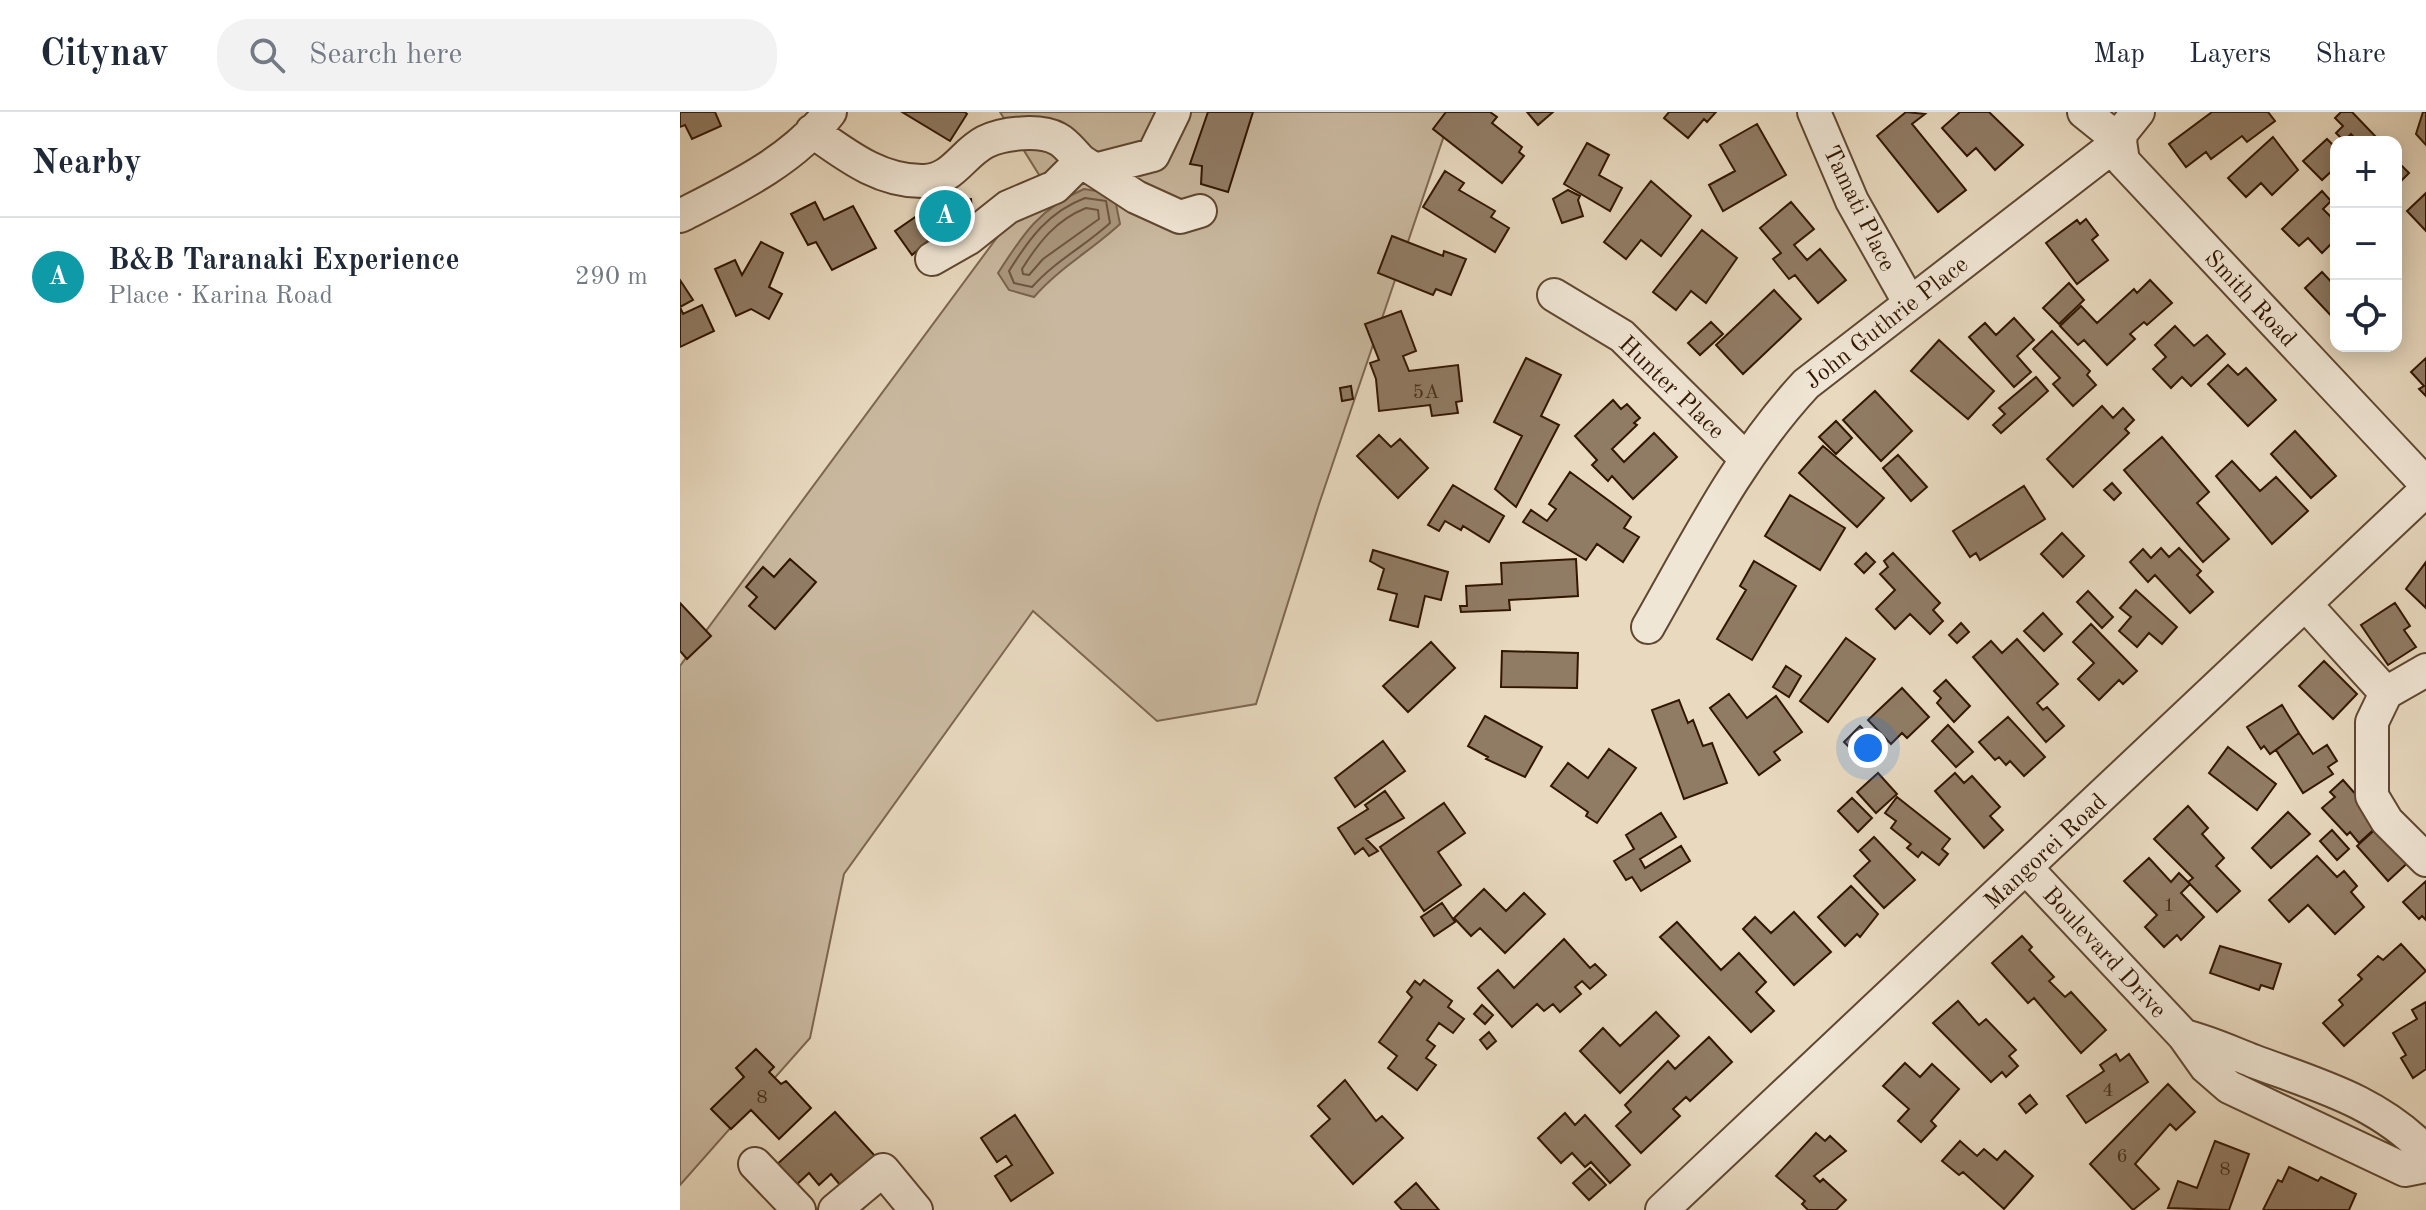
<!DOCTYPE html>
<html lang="en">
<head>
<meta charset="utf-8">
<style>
  :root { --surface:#fff; --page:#f2f2f3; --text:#1f2937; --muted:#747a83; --line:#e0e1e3; --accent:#ea580c }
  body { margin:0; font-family:"Old Standard TT",serif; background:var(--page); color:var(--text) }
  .controls { position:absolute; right:24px; top:24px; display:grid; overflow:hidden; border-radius:16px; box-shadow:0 4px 20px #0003 }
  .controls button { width:72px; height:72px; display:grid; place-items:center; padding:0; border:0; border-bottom:2px solid var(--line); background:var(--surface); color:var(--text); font:40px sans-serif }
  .you { position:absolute; left:1188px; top:636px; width:28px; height:28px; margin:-20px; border:6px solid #fff; border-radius:50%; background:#1a73e8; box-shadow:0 0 0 12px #1a73e833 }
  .badge { display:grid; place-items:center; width:52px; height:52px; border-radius:50%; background:var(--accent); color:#fff; font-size:26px; font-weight:700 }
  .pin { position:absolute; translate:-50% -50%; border:4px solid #fff; box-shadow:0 2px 8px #0006 }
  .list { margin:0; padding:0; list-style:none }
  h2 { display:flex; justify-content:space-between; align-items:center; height:104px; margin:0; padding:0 32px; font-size:34px }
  h2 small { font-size:26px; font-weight:400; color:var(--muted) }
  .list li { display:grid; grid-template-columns:52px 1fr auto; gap:24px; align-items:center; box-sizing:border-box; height:120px; padding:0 32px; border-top:2px solid var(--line) }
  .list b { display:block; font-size:30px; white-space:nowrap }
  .list p { margin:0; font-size:26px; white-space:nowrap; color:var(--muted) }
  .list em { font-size:26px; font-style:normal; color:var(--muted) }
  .icon { flex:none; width:44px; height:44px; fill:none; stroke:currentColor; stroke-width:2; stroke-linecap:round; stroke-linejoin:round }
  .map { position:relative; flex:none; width:1746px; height:1098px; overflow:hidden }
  header { display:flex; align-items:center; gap:48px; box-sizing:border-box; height:112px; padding:0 40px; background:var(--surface); border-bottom:2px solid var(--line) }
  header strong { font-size:38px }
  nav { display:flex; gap:44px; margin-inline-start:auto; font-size:28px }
  .search { width:560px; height:72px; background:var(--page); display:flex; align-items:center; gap:20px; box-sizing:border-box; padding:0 28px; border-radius:32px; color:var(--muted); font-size:30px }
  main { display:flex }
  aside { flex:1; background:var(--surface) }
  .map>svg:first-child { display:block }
</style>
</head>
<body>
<header>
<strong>Citynav</strong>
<div class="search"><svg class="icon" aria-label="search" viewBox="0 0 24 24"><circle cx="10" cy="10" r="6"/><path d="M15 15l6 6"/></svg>Search here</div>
<nav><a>Map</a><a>Layers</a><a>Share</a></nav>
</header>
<main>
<aside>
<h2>Nearby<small></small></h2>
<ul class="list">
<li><span class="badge" style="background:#0f9aa8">A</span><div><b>B&amp;B Taranaki Experience</b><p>Place · Karina Road</p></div><em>290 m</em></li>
</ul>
</aside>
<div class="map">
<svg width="1746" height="1098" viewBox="0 0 1746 1098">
  <rect width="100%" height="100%" fill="#e8d9bf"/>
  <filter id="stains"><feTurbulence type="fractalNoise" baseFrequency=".0025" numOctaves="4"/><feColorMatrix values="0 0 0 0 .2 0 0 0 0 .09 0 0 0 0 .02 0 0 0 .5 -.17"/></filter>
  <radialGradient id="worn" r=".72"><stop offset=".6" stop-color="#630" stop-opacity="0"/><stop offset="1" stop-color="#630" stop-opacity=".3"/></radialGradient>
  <!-- green -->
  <path fill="#c9b89f" stroke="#7d6750" stroke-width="2" d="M320,0H772L639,392L576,592L477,609L353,499L164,762L130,926L0,1073V554L361,66Z"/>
  <!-- water -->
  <path fill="#aa977e" stroke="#7a634c" stroke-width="2" d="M404,77L434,82L440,112C412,138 379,156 354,185L329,178L318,161C343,122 360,96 404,77Z"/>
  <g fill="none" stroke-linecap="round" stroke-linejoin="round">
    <!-- shore -->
    <path stroke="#6e5640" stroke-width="2" d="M405,86L426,89L430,111C405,134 375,149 352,175L334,171L329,159C349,127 368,100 405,86Z
      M406,96L418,98L419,107L363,147L349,163L343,162L342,157C359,130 376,108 406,96Z"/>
  </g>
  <!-- building -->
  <path fill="#907b64" stroke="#311601" stroke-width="2" d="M0,0H35L41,14L12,27L5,13L0,15Z
    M222,0H285L287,2L270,29Z
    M528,0H573L548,80L521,72L522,54L510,52Z
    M766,0H810L817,5L812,11L842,35L839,40L844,44L822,71L753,17Z
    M847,0H873L858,13Z
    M989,0H1036L1027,10L1024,7L1008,26L984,6Z
    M1226,0L1245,2L1232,12L1286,78L1258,100L1197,24Z
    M1280,0H1309L1343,33L1315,58L1296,36L1287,44L1262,16Z
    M1532,0H1588L1595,9L1567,30L1562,24L1531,47L1526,40L1506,55L1489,32Z
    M1661,0H1672L1695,24L1688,30H1678L1671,22L1664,29L1656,21L1663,14L1655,6Z
    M1743,0H1746V33L1736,22Z
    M1077,12L1106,63L1043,99L1029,73L1055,59L1040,33Z
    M1593,25L1618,58L1592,83L1581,71L1566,85L1548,66Z
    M1647,27L1656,36V55L1642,68L1623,49Z
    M907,31L929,43L919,63L942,76L930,99L884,72Z
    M1716,48L1729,61L1716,74Z
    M765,59L784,71L779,78L815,99L811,105L829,116L815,140L743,95Z
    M971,69L1011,104L981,144L961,128L946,147L924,130Z
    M888,78L900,84L898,88L903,104L882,111L873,87Z
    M1642,79L1651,89L1643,97L1656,110V127L1642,141L1628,126L1619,134L1602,117Z
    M1746,81V119L1727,99Z
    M291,87L294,117L257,121L232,143L215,119L257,90Z
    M135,90L144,108L173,94L196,136L152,158L136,130L128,133L111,102Z
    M1111,90L1134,117L1114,133L1127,148L1140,137L1166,168L1138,191L1115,163L1109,167L1093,147L1101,141L1080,116Z
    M1406,107L1418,123L1412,128L1428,148L1397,172L1366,131L1397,108L1400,112Z
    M1022,118L1057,146L1026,191L1011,179L996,198L973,180Z
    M712,124L763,144L764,139L786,147L771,183L756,177L753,183L698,161Z
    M81,130L103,141L89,175L102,182L89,207L71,197L56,204L35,157L55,148L62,163Z
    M1642,160L1656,175V209L1625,176Z
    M0,168L13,188L0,195Z
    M1470,168L1492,191L1467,213L1464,210L1450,222L1455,227L1427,253L1404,228L1398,233L1380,214L1401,194L1417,211L1454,177L1457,181Z
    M1389,171L1404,188L1379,212L1363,196Z
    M1094,178L1121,207L1063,262L1036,233Z
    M22,193L34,219L0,235V195L3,202Z
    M721,199L736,239L723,244L729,259L778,253L782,289L776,290L778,301L752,304L750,293L699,299L696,267L690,251L699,248L685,212Z
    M1334,206L1354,228L1337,244L1351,260L1334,275L1289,225L1305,211L1316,223Z
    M1031,210L1043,222L1020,243L1008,231Z
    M1495,214L1514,234L1527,223L1545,242L1511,274L1502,265L1491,276L1473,257L1486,245L1475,233Z
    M1372,219L1410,259L1407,263L1416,273L1393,294L1373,272L1380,266L1353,237Z
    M1259,228L1314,279L1288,307L1231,259Z
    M846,246L881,263L861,304L879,313L836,395L815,377L842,324L814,310Z
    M1746,246V284L1739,277L1744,274L1731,260Z
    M1548,253L1558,263L1566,256L1596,288L1568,314L1528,272Z
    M1356,265L1368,279L1321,321L1313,313L1325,302L1319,296Z
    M671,274L673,287L662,289L660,276Z
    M1195,279L1232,319L1201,349L1163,308Z
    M933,288L941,297L947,292L960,306L954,311L957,313L932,337L944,350L974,321L997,345L953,387L932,364L928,369L912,353L917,348L895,324Z
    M1422,294L1433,306L1443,296L1454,308L1445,317L1449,321L1393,375L1367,347Z
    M1156,309L1172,326L1156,342L1139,325Z
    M1615,319L1656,364L1631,386L1591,342Z
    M699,323L711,335L720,327L748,356L718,386L677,344Z
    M1482,325L1529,380L1517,391L1549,427L1523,450L1444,358Z
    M1143,334L1204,386L1177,415L1119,361Z
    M1218,343L1247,375L1231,389L1203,356Z
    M1552,349L1580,379L1596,365L1628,399L1592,432L1536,364Z
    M890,360L951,405L944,416L959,425L943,450L917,432L906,448L843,410L851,398L867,409L876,397L869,392Z
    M1432,371L1441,381L1434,388L1424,378Z
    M773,373L824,404L809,430L783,414L781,418L765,409L759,419L748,413Z
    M1344,374L1365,407L1300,448L1296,441L1290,445L1273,419Z
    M1110,383L1165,416L1140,458L1085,424Z
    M1382,421L1404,444L1383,465L1361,442Z
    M1481,436L1489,445L1499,436L1521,459L1517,463L1533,480L1510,501L1475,463L1468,470L1450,450L1463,437L1471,446Z
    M693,438L768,460L761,488L745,484L738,515L710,508L717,482L698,477L704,457L690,449Z
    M1186,441L1195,450L1184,461L1175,452Z
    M1213,441L1260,491L1253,498L1263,509L1250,522L1230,502L1215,517L1196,497L1215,478L1200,462L1208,455L1204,449Z
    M110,447L136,470L95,517L69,494L77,485L66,475L83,455L94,465Z
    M896,447L898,484L829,488L830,498L781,500L780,494H787L786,474L822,472L821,451Z
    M1074,449L1116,474L1072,548L1037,527L1066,478L1060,474Z
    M1746,450V496L1726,477Z
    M1456,478L1497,515L1482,532L1469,521L1457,535L1439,519L1451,505L1440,496Z
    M1408,479L1433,505L1422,516L1397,490Z
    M0,491L31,524L7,547L0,539Z
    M1715,491L1730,514L1724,518L1736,535L1708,553L1681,513Z
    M1363,501L1382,522L1364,539L1344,519Z
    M1281,511L1289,520L1277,531L1269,523Z
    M1411,512L1457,559L1443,572L1439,568L1419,588L1398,567L1414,551L1393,530Z
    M1166,526L1195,547L1148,610L1120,589Z
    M1337,527L1378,572L1357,591L1363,598L1367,595L1384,614L1366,630L1293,545L1311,529L1322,541Z
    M751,530L775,556L728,600L703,574Z
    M822,539L898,541L897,576L821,575Z
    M1644,549L1677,582L1653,607L1619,574Z
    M1106,554L1121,564L1109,585L1093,575Z
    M1266,568L1290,594L1274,610L1257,591L1261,586L1254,579Z
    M1222,576L1249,605L1227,626L1222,621L1211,632L1188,608Z
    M1049,582L1067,606L1096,584L1122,620L1094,640L1100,648L1079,663L1030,596Z
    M999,588L1008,611L1013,608L1023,634L1032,631L1047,671L1004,687L972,598Z
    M1602,593L1619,621L1590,642L1584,634L1581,637L1567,615Z
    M805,604L862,635L845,665L806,647L808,645L788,634Z
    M1328,605L1365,645L1344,664L1330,649L1326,653L1319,645L1315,648L1299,630Z
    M1268,613L1293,640L1276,655L1252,629Z
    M1180,614L1198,632L1182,648L1164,630Z
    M1619,621L1633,642L1647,633L1657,649L1648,655L1653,662L1623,681L1596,638Z
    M703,629L725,659L675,695L655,666Z
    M1548,635L1596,672L1577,698L1529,661Z
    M929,637L956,656L917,711L906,704L908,700L871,674L888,651L908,666Z
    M1198,661L1217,682L1196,701L1177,680Z
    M1275,661L1284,671L1292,664L1320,695L1310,704L1323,718L1304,736L1255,679Z
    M1663,668L1701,711L1679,731L1670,720L1667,723L1642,696L1655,685L1650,680Z
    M705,679L724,706L686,727L698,739L689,744L683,736L675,742L658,716L688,697L685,693Z
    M1217,685L1270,727L1262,737L1268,742L1259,753L1242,740L1238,745L1227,736L1231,732L1211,716L1216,709L1205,701Z
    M1172,686L1192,706L1178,720L1158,699Z
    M764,691L785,721L758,740L781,773L744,799L700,735Z
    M1508,694L1528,716L1522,722L1544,746L1536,754L1560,779L1537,800L1508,770L1513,766L1474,727Z
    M1608,700L1630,722L1591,756L1572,736Z
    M981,701L996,725L960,747L965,756L1001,734L1010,749L961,779L952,765L946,768L934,749L954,737L946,723Z
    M1700,713L1734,745L1708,769L1677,734Z
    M1652,718L1669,737L1657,748L1640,729Z
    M1194,725L1235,768L1204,796L1174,764L1190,749L1180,738Z
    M1637,744L1657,765L1664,759L1677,774L1671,780L1684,795L1655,822L1628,793L1609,810L1589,788Z
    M1469,746L1491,770L1499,761L1510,772L1501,781L1524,805L1501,828L1497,823L1484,835L1465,815L1477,803L1444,769Z
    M1746,769V808L1742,804L1739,807L1723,790Z
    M1171,774L1198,802L1180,825L1177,822L1165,834L1138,805Z
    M804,777L826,799L844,781L865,802L825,841L800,816L791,824L774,806Z
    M762,791L775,810L754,824L741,805Z
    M1114,800L1151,840L1114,873L1063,817L1075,805L1091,821Z
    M997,810L1041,858L1059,841L1086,870L1076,880L1094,899L1071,920L980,825Z
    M1342,824L1352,835L1349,838L1374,865L1369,869L1385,885L1391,880L1426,918L1401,941L1354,886L1348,891L1312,851Z
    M884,827L910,856L915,852L926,863L910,877L902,869L895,875L901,882L880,900L873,892L864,899L857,892L832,915L798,876L818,858L834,876Z
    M1721,832L1746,859L1664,934L1643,911L1663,893L1659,888L1682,867L1678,863L1698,844L1703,848Z
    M1540,834L1601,852L1593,877L1581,873L1579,878L1530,861Z
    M744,868L772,889L768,895L784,907L773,921L759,911L747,928L755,934L746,946L756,953L737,978L708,956L717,944L699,930L732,885L727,880L735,869L740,873Z
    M1278,889L1299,913L1306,907L1336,938L1329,944L1338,954L1326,965L1322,960L1311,970L1253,911Z
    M1746,890V957L1733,966L1721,946L1726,943L1713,921L1737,907L1732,898Z
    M802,893L813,903L805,912L794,902Z
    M976,900L999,924L940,981L900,939L923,916L940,934Z
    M809,920L816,929L807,937L800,928Z
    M1029,925L1052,950L1010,989L1006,985L993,997L1000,1004L961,1041L936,1014L951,1000L945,993L988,949L995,957Z
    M76,937L94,955L89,960L101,972L106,969L131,996L99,1027L71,998L51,1017L31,997L64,965L56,956Z
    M1436,942L1440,949L1449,942L1468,970L1406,1011L1387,984L1424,959L1420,953Z
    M1225,951L1240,965L1252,952L1279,977L1251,1009L1256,1014L1241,1030L1218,1009L1229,997L1203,974Z
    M665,968L696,1009L702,1004L723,1026L673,1072L631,1024L650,1007L638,994Z
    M1488,972L1515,1000L1496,1018L1490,1012L1455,1052L1479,1077L1453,1098L1410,1052Z
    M1350,983L1357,992L1346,1001L1339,992Z
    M155,1000L195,1044L165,1079L151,1062L139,1073L129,1061L113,1076L94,1055Z
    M885,1001L895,1013L905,1003L950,1053L930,1071L911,1050L905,1055L892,1041L881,1051L858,1026Z
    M335,1003L373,1061L331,1089L315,1064L332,1053L326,1044L317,1050L301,1026Z
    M1136,1021L1145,1029L1150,1024L1166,1039L1134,1064L1140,1070L1143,1067L1166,1088L1156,1098H1128L1122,1092L1125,1089L1096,1064Z
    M1280,1029L1297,1044L1304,1037L1317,1048L1325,1039L1353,1064L1324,1097L1283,1060L1279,1063L1262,1049Z
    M1535,1029L1569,1042L1549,1098L1488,1096L1498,1069L1517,1076Z
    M1609,1055L1638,1069L1641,1065L1676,1082L1669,1098H1583L1598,1068L1602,1070Z
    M910,1056L926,1073L909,1088L893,1071Z
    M736,1071L759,1098H722L715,1090Z"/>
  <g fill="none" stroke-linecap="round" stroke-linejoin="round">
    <!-- minor casing -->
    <g stroke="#5f4730" stroke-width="36">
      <path id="minor" d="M1134,0L1172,89L1229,190
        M1404,0L1440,29L1443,49L1746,372
        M132,19C166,43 200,70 244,69C273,68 282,42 305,30C323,21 360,17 378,27C386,31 394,42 401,49L375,75L328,95L289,126L252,147
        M401,49L456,85L500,105L520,99
        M415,58L473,43L494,0
        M0,104C53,77 113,49 150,0
        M874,183L942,224L1065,346
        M1626,493L1706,581L1692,610V684L1707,709L1746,748
        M968,515C1016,431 1059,344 1126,272L1440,29L1442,20L1458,0
        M1706,581L1746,558
        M1346,756L1504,924L1526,955L1549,975L1725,1058L1746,1054
        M1504,924C1529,930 1550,940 1573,949C1637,973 1698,989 1746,1040
        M75,1052L119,1098
        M155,1098L203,1058L236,1098
        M982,1098L1746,378"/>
    </g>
    <!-- minor -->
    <use href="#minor" stroke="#f0e6d5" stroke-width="32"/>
  </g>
  <g text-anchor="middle" stroke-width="6" stroke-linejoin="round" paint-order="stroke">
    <!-- number labels -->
    <g font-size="20" fill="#492f1a">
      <text x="746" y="286">5A</text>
      <text x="1489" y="799">1</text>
      <text x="1428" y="984">4</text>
      <text x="82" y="991">8</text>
      <text x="1442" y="1050">6</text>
      <text x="1545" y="1063">8</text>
    </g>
    <!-- street labels -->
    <g font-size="24" fill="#311601" stroke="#f0e6d5">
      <text transform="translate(1180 96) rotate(64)" y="8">Tamati Place</text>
      <text transform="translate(1571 186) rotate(47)" y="8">Smith Road</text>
      <text transform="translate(1206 210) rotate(-38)" y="8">John Guthrie Place</text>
      <text transform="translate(992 275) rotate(44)" y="8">Hunter Place</text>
      <text transform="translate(1365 739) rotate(-43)" y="8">Mangorei Road</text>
      <text transform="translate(1425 840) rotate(47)" y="8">Boulevard Drive</text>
    </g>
  </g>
  <rect width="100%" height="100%" filter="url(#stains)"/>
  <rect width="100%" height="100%" fill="url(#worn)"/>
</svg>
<div class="controls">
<button>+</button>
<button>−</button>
<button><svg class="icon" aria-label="locate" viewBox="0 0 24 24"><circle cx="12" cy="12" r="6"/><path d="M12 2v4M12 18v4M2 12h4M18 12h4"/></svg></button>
</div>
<div class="you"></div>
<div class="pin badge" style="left:265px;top:104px;background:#0f9aa8">A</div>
</div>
</main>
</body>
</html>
